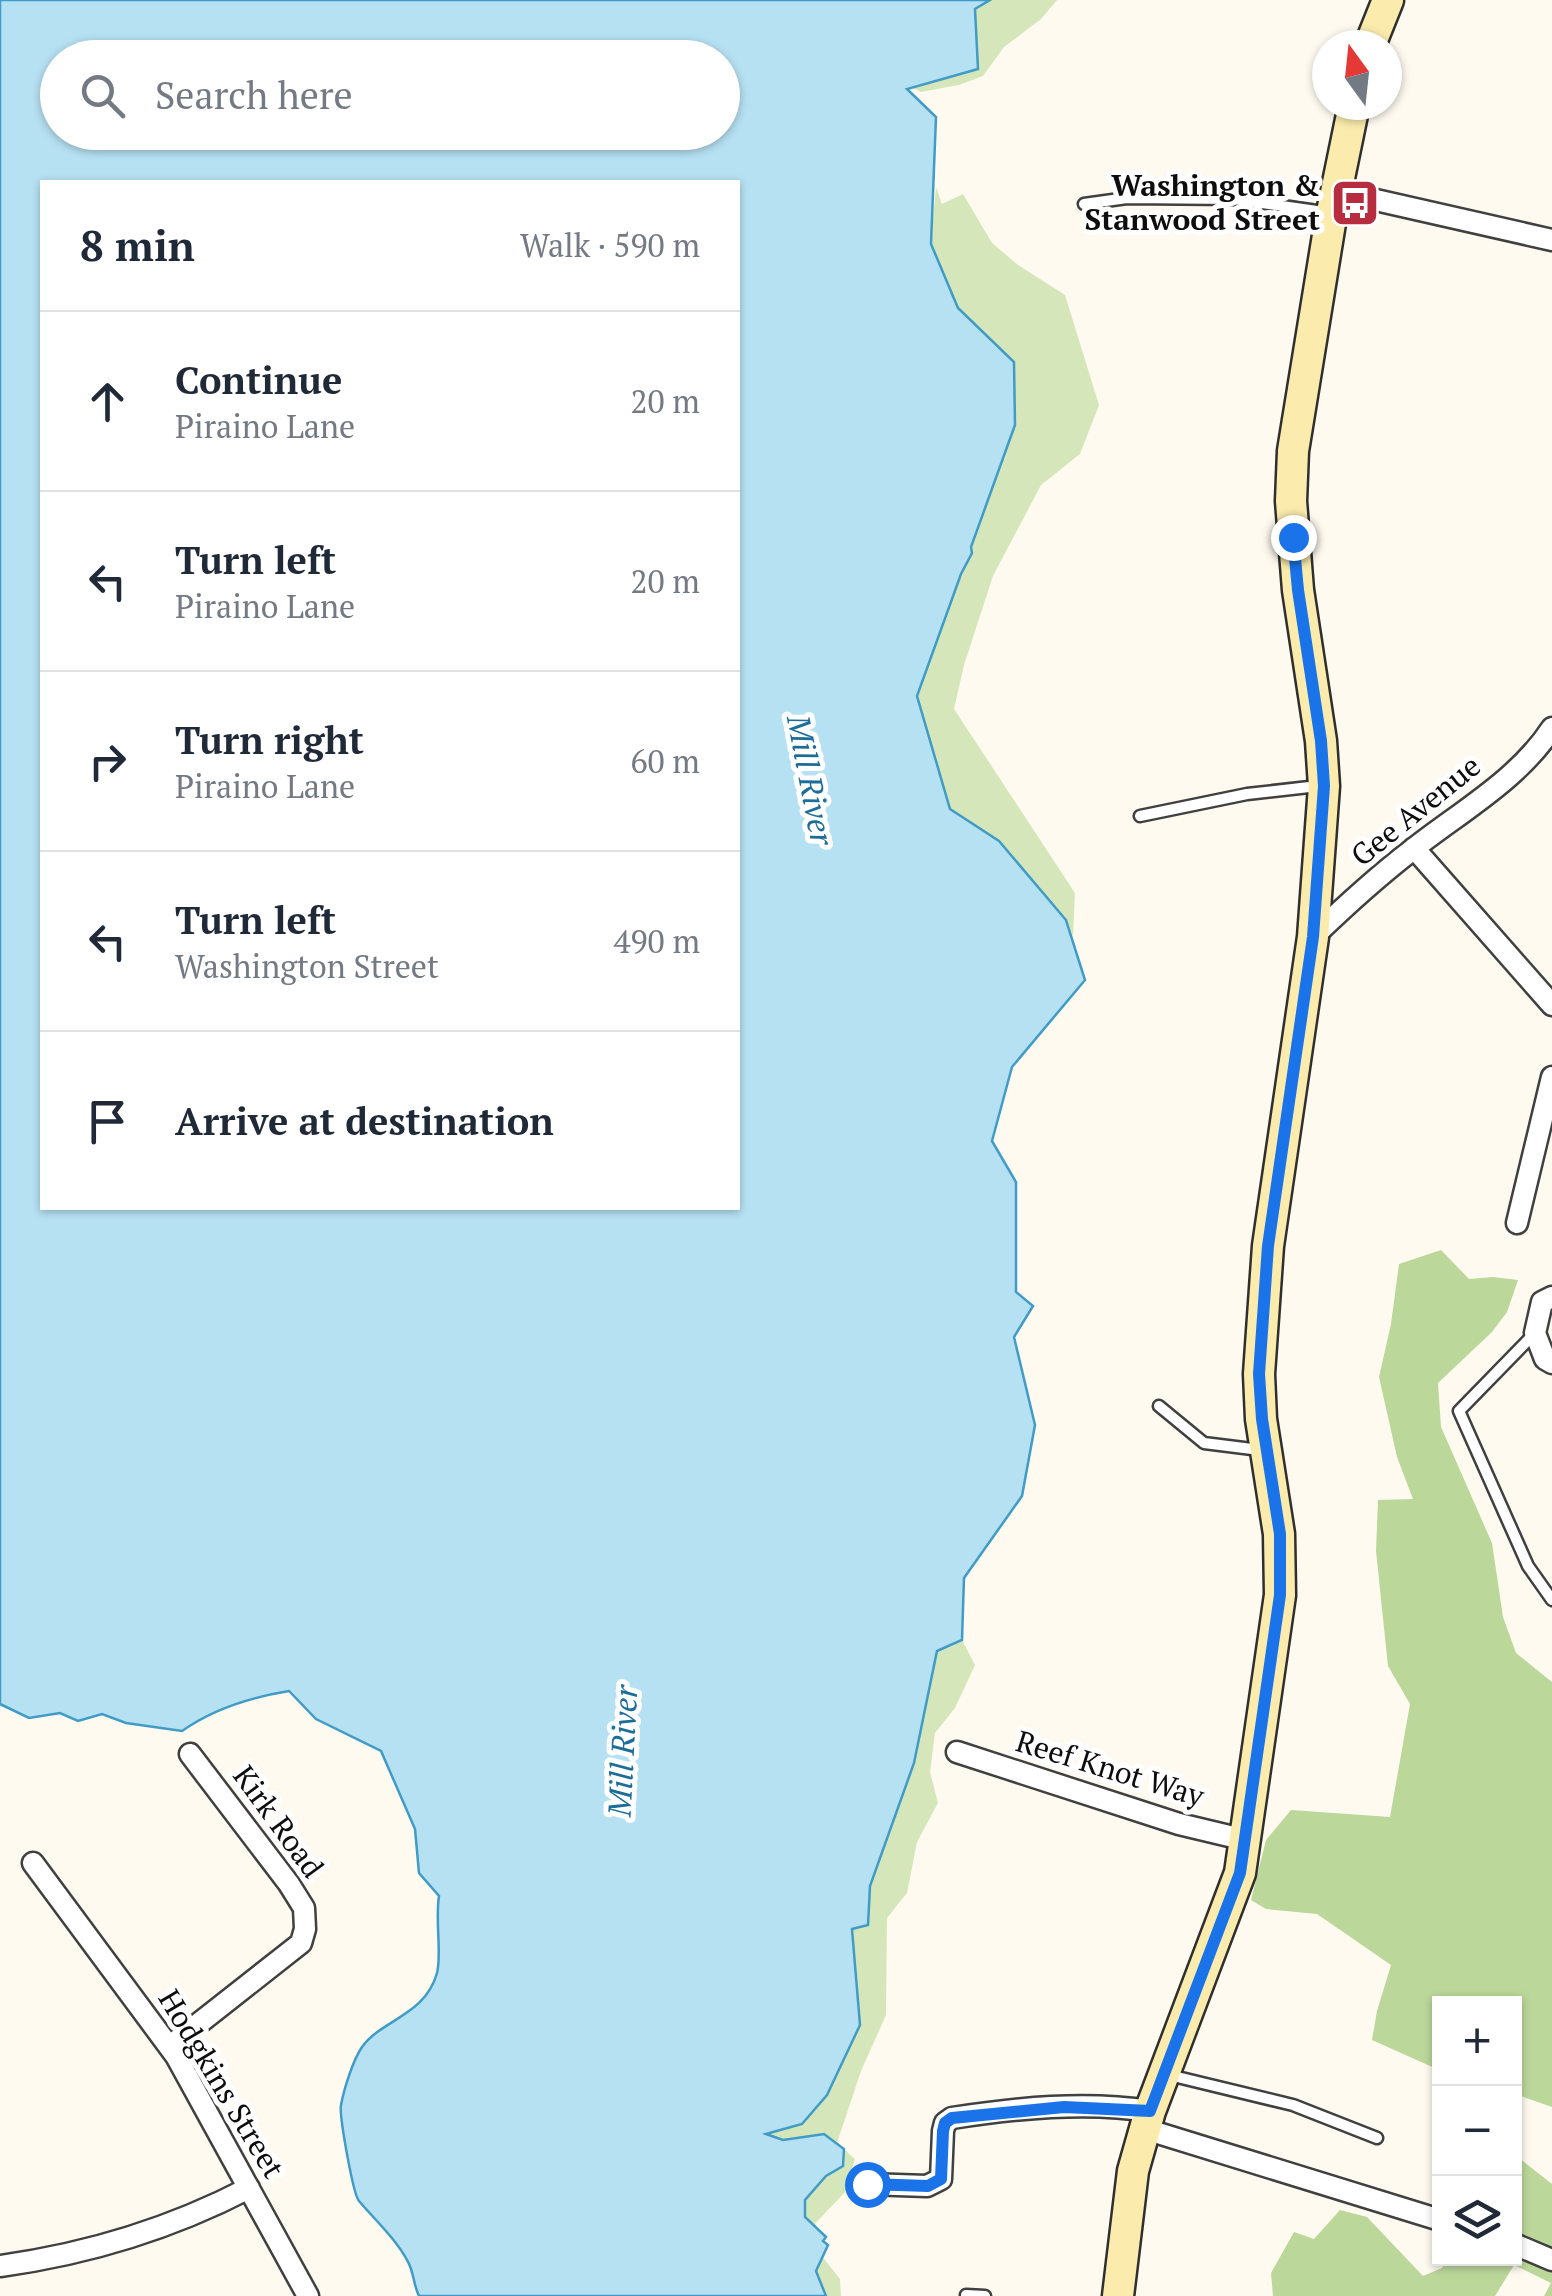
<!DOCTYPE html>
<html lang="en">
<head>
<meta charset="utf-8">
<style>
  :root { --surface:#fff; --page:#f6f6f7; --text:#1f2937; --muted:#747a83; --line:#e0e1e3 }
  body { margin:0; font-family:"PT Serif",serif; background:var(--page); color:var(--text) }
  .controls { position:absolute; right:30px; bottom:30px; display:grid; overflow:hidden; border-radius:0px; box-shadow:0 2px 8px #0004 }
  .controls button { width:90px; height:90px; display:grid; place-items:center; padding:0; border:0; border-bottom:2px solid var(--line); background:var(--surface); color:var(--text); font:50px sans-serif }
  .compass { position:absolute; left:1312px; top:30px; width:90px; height:90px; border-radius:50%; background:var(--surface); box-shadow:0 2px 8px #0004; rotate:345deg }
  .stop { position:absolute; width:30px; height:30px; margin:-22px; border:8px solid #1a73e8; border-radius:50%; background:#fff }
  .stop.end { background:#1a73e8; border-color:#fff; box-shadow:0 2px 10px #0008 }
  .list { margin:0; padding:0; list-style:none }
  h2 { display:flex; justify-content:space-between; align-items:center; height:130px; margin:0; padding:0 40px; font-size:42px }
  h2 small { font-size:32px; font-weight:400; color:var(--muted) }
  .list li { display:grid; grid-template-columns:65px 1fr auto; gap:30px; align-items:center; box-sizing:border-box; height:180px; padding:0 40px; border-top:2px solid var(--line) }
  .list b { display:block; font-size:38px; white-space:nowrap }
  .list p { margin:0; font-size:32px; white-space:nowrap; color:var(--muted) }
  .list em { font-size:32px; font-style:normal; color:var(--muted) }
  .icon { flex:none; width:55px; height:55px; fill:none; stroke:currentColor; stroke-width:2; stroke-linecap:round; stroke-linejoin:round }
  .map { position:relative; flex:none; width:1552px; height:2296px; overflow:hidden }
  .search { position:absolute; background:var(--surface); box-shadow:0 2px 8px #0004; left:40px; top:40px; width:700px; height:110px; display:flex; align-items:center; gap:25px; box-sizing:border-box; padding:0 35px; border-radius:55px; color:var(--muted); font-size:38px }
  .panel { position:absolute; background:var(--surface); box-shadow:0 2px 8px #0004; left:40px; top:180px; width:700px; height:1030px; border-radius:0px }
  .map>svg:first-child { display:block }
</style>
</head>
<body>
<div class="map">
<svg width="1552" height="2296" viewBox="0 0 1552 2296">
  <rect width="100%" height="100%" fill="#fefaef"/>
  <!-- green -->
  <path fill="#d5e7ba" d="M990,0H1057L1041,19L1004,47L983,76L959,85L921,92L897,80L903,2L978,9Z
    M936,187L942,204L963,194L992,243L1018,265L1065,295L1099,405L1080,454L1041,485L993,576L964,665L954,709L1075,893L1073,936L1066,919L999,841L939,801L910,701L1014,362L958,308L931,244Z
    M962,1640L975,1665L955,1708L935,1733L930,1772L938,1803L917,1842L907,1893L887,1918L886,2015L861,2071L837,2143L855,2159L845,2192L812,2227L797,2209L764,2133L860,2025L845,1927L934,1652Z
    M821,2255L840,2279L841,2296H794Z"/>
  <!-- forest -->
  <path fill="#bbd79a" d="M1441,1250L1469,1279L1493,1277L1518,1280L1507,1312L1492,1332L1438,1383L1441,1427L1492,1543L1503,1617L1516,1653L1552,1682V2107L1515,2094L1514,2004H1440L1439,2070L1372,2040L1377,2011L1391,1965L1317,1914L1266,1909L1251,1900L1266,1840L1291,1810L1390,1817L1410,1704L1388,1666L1376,1551L1378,1500L1413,1499L1397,1457L1379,1377L1391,1324L1399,1264Z
    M1515,2155L1552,2184V2296H1544L1551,2283L1514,2265L1495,2296H1273L1271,2273L1294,2232L1314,2239L1340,2210L1367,2217L1423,2276L1442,2268L1448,2259L1514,2258Z"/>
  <!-- water -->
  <path fill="#b6e1f3" stroke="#409cc6" stroke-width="2.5" fill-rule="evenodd" d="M0,0H990L975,9L978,69L907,89L936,117L931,244L958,308L1014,362L1015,425L971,547L972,553L961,574L917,696L950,809L999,841L1066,920L1085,980L1012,1067L992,1141L1016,1182V1292L1033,1306L1014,1337L1035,1425L1022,1496L964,1578L962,1640L937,1651L914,1763L870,1886L868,1925L852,1929L860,2025L827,2095L802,2124L766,2134L783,2140L824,2134L844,2149L843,2166L826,2176L805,2200V2217L826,2237L823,2241L828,2245L816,2271L826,2296H419C413,2284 414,2271 407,2260C395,2238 375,2220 359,2201C353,2194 339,2115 341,2105C344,2089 353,2060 362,2047C382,2019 425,2016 437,1973C442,1954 435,1920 439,1896L419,1873L415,1829L381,1751L316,1719L289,1691C252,1697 213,1709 182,1731L126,1723L102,1714L78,1721L60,1713L29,1718L0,1704ZM58,58H722V132H58ZM42,182H738V1208H42Z"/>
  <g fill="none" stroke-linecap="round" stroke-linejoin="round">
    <!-- service casing -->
    <g stroke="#404040" stroke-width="15">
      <path id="service" d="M1084,204L1127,198L1234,199L1331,213
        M1140,816L1247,794L1318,786
        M1534,1334L1459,1411L1528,1566L1552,1600
        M1159,1406L1204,1443L1260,1450
        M1169,2075L1293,2105L1377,2138
        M966,2295L985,2296"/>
    </g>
    <!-- minor casing -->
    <g stroke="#404040" stroke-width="25">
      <path id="minor" d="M1336,191L1552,240
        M1414,848L1552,1005
        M1313,937C1344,907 1377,877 1412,850C1460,812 1518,780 1552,728
        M1517,1223L1552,1077
        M1552,1297L1542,1302L1535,1333L1545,1359L1552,1363
        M957,1752L1179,1824L1246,1840
        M33,1863L176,2056L308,2296
        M170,2046L301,1943L305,1929L304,1908L289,1884L190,1754
        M1145,2129L1440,2220
        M867,2184L927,2186L941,2179L943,2131L945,2123L952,2118C1017,2108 1085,2101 1150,2111
        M1514,2244L1552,2260
        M0,2266C88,2254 170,2229 249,2188"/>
    </g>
    <!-- secondary casing -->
    <g stroke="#2f2f2f" stroke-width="35">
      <path id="secondary" d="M1370,45L1388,0
        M1118,2296L1133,2171L1150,2111L1240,1873L1280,1595L1279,1534L1261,1419L1259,1374L1268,1246L1313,937L1324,786L1321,741L1298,590L1291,501L1293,451L1331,217L1354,105"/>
    </g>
    <!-- service -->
    <use href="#service" stroke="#fff" stroke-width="10"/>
    <!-- minor -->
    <use href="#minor" stroke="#fff" stroke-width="20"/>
    <!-- secondary -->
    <use href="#secondary" stroke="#fbecad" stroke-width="30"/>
  </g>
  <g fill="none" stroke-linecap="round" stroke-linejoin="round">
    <!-- route -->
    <path stroke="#1a73e8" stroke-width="12" d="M867,2184L928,2186L941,2179L943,2131L945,2123L952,2118L1064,2107L1150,2111L1240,1873L1280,1595V1534L1262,1419L1259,1374L1268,1246L1313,937L1324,786L1321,741L1298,590L1293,537"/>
  </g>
  <!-- icons -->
  <defs>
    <g id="bus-square" transform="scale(2.5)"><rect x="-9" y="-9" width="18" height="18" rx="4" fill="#b72c3f" stroke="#fff"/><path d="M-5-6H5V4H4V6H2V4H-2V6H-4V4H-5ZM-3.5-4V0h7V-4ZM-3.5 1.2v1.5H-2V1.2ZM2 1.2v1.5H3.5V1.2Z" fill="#fff"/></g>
  </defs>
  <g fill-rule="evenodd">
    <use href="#bus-square" x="1355" y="203"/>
  </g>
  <g text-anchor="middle" stroke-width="10" stroke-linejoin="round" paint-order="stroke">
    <!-- poi labels -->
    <g font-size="30" font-weight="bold" fill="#0d0d0d" stroke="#fff" text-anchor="end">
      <text x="1320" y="196">Washington &amp;<tspan x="1320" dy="34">Stanwood Street</tspan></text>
    </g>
    <!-- street labels -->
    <g font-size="30" fill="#0d0d0d" stroke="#fff">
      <text transform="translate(1416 811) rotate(-39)" y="10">Gee Avenue</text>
      <text transform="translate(1110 1769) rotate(17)" y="10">Reef Knot Way</text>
      <text transform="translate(278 1822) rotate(54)" y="10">Kirk Road</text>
      <text transform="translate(221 2084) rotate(59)" y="10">Hodgkins Street</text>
    </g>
    <!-- water labels -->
    <g font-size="32" font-style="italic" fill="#1d6d99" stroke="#fff">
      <text transform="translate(810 780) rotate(79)" y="11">Mill River</text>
      <text transform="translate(623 1751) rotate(-87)" y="11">Mill River</text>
    </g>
  </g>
</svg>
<div class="controls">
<button>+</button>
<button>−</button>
<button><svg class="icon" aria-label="layers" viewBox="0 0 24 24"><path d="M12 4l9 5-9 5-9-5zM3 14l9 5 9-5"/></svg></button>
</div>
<svg class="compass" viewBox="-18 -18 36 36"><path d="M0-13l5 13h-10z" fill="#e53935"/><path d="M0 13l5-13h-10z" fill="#747a83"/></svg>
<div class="stop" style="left:867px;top:2184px"></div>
<div class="stop end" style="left:1293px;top:537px"></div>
<div class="search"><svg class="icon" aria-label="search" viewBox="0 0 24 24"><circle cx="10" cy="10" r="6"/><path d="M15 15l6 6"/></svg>Search here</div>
<section class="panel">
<h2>8 min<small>Walk · 590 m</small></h2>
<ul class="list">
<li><svg class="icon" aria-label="ahead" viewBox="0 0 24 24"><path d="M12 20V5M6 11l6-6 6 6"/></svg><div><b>Continue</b><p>Piraino Lane</p></div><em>20 m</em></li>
<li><svg class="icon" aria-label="left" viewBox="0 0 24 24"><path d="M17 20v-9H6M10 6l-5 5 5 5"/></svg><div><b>Turn left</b><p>Piraino Lane</p></div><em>20 m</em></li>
<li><svg class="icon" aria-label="right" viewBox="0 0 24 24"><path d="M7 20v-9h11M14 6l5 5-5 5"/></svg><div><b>Turn right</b><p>Piraino Lane</p></div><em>60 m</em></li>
<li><svg class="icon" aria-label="left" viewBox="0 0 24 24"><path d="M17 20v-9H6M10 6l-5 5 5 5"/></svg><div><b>Turn left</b><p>Washington Street</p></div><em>490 m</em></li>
<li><svg class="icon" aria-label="arrive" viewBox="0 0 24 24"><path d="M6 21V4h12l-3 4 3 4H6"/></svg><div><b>Arrive at destination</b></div></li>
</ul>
</section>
</div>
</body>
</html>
